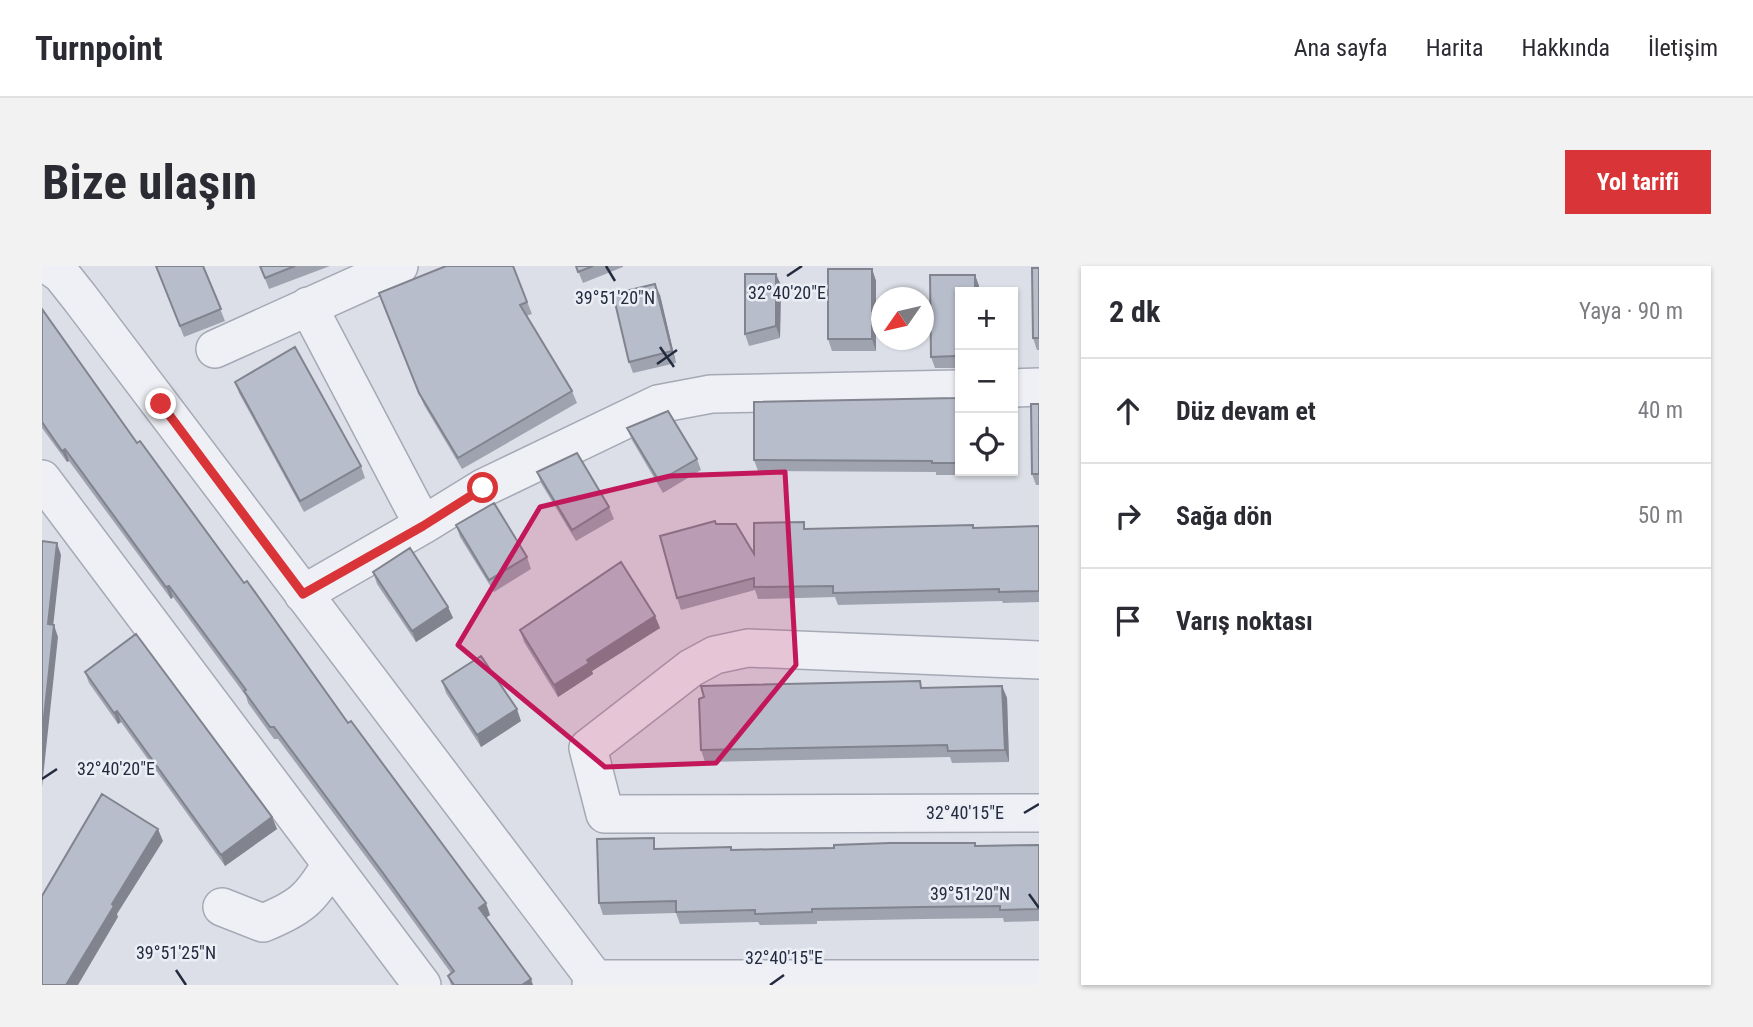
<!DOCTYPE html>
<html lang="tr">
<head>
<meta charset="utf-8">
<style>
  :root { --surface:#fff; --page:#f2f2f3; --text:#2b2b33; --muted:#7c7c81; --line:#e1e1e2; --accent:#d93437 }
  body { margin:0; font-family:"Roboto Condensed",sans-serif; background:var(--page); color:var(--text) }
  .controls { position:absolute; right:21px; top:21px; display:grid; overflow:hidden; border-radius:0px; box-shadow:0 2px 5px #0004 }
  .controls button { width:63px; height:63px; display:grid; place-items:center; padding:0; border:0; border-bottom:2px solid var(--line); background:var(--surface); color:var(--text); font:35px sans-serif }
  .compass { position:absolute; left:829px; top:21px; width:63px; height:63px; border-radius:50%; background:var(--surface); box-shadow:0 2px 5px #0004; rotate:236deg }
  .stop { position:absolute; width:21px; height:21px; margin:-16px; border:5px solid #d93437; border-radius:50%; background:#fff }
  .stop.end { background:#d93437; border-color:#fff; box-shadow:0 2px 7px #0008 }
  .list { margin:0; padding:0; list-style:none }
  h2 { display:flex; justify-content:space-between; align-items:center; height:91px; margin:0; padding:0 28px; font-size:30px }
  h2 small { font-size:23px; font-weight:400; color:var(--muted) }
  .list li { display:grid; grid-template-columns:46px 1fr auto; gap:21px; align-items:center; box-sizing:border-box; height:105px; padding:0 28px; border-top:2px solid var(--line) }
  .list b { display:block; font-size:26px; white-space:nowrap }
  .list em { font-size:23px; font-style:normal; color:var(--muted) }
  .icon { flex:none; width:38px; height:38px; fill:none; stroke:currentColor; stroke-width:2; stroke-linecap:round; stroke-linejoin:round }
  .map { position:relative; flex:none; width:997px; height:719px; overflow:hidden; border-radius:0px }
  header { display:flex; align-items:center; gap:42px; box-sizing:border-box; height:98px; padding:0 35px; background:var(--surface); border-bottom:2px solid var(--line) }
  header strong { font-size:33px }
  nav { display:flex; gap:38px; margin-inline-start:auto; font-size:24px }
  .intro { display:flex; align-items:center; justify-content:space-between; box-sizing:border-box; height:168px; padding:0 42px }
  h1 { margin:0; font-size:49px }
  .button { padding:18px 32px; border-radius:0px; background:var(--accent); color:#fff; font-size:24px; font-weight:700 }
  main { display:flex; gap:42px; padding:0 42px }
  aside { flex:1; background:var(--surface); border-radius:0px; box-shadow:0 2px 5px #0004 }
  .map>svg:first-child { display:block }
</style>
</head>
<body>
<header>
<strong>Turnpoint</strong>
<nav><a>Ana sayfa</a><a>Harita</a><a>Hakkında</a><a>İletişim</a></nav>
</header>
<div class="intro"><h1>Bize ulaşın</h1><a class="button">Yol tarifi</a></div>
<main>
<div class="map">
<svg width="997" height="719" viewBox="0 0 997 719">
  <rect width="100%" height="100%" fill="#dcdfe7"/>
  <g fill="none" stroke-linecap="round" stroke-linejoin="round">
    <!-- minor casing -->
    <g stroke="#a5a9b5" stroke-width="40">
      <path id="minor" d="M7,0L19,8L38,32L553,713L549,719
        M266,40L381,259
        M173,83L357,0
        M971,122L997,121
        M0,213L380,719
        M261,328L381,259L441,222L616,138L669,128L918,123
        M997,394L706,382L673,389L649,402L546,482L563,548L997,547
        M180,641L221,657C258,642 269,633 289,598
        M553,713H997"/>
    </g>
    <!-- minor -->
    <use href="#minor" stroke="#eff0f5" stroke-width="37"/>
  </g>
  <!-- wall -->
  <path fill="#9ea3af" d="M114,0H161L183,55L142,71Z
    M218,0H288L227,23Z
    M471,0L490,48L484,50L530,125L535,137L420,203L382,139L341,39Z
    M534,0H581V1L541,17Z
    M997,2V84H995L991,72Z
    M830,3L834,15V85H790L786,73Z
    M888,9H933L937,20V26H918V102H893L889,91Z
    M739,19L738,72L707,80L703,68Z
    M618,29L634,97L591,107L587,96Z
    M0,43L95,177L306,457L448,649L444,651L491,719H409L406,710L409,707L345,619L236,473H232L206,437L204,430L131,331L129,333L27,195L25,196L0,162Z
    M193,116L319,200L323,212L262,246L197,127Z
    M918,131V205H938V209H894V206L716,205L712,194Z
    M997,138V219H994L990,208Z
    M585,162L655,193L659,204L621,227L590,174Z
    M495,206L567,241L572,253L534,275L499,217Z
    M674,258L712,288L765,263L931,259L932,262L997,260V336L961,337L960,335L796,339L793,331L716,333L713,324L639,344L635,332Z
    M414,259L485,291L489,303L452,326L418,271Z
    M331,306L406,341L411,352L374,376L335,318Z
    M613,350L618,362L550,405L551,408L516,431L482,376L478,364Z
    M43,406L230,551L235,563L183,600L79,456L76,458L47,417Z
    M400,415L479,455L439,481L404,427Z
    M960,420L965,432L967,496L910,497L908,491L663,496L659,484L881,422Z
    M933,577L934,580L997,579V655L962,656L961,652L882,653L775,655V658L718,659L716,656L638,658L634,647L561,649L557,637L616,583L689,581L690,584Z"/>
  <!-- shaded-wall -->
  <path fill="#81848e" d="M830,3L834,15V85L830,73Z
    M734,8L739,19L738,72L734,60Z
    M933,9L937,20V26H933Z
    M613,18L618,29L634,97L630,85Z
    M23,183L27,195L25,196L20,185Z
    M15,277L19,289L10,370L6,358Z
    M127,320L131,331L129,333L124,321Z
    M406,341L411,352L374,376L370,365Z
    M613,350L618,362L550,405L551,408L516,431L512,419L545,394Z
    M12,359L16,371L0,521V470Z
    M960,420L965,432L967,496L963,484Z
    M475,443L479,455L439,481L435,469Z
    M75,445L79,456L76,458L72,447Z
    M230,551L235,563L183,600L179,589Z
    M116,563L121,575L75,648L76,651L36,719H24L70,638Z
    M444,637L448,649L442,653L437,642Z
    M489,713L491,719H480Z"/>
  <!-- building -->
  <path fill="#b8bdcb" stroke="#81848e" stroke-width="2" d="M114,0H161L179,43L138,60Z
    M218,0H253L223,12Z
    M404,0H471L485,36L478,39L530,125L416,192L377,127L337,27Z
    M534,0H551L536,6Z
    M990,2H997V72H991Z
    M786,3H830V73H786Z
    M703,8H734V60L703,68Z
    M888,9H933V26H918V92L913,90L889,91Z
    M613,18L630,85L587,96L571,28Z
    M0,43L95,177L98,175L202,317L205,315L306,457L309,455L444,637L437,642L489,713L480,719H412L406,710L412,705L341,607L232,461H228L202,425L204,424L127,320L124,321L23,183L20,185L0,156Z
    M253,81L319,200L258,235L193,116Z
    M918,131V197H890V195L712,194V136L914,132Z
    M989,138H997V208H990Z
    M626,145L655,193L617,215L585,162Z
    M535,187L567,241L530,264L495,206Z
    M452,237L485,291L447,314L414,259Z
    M673,255L674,258H694L712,288V257L762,256V263L931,259V262L997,260V325L957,326V323L791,327V320L712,321V312L635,332L618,270Z
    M0,275L15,277L6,358L12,359L0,470Z
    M368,282L406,341L370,365L331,306Z
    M579,296L613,350L545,394L547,397L512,419L478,364Z
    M94,368L230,551L179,589L75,445L72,447L43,406Z
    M439,390L475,443L435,469L400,415Z
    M878,415L879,422L960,420L963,484L906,485L905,479L659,484L657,433L662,431L659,420Z
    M60,528L116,563L70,638L72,640L24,719H0V630Z
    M612,572V583L689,581V584L792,582V579L848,577H933V580L997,579V643L958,644V640L878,641L770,643V646L713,648V644L634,646V635L557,637L555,573Z"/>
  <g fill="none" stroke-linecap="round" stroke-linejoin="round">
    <!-- route -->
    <path stroke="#d93437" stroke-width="9" d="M119,138L261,328L381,260L441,222"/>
  </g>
  <!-- marked area -->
  <path fill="#c2185b" fill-opacity="0.2" stroke="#c2185b" stroke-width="5" stroke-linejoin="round" d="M743,206L754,399L674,497L563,501L416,379L498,241L628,210Z"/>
  <!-- ticks -->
  <path fill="none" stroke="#242b3f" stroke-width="2.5" d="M564,0L573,15M745,10L760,0M618,81L632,101M615,98L635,84M0,513L15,503M982,547L997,538M987,628L997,642M134,704L144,719M728,719L742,709"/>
  <g font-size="18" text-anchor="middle" fill="#242b3f" stroke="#ebeef5" stroke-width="5" stroke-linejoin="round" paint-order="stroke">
    <text x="745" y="33">32°40'20"E</text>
    <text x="573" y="38">39°51'20"N</text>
    <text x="74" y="509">32°40'20"E</text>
    <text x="923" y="553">32°40'15"E</text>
    <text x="928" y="634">39°51'20"N</text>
    <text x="134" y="693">39°51'25"N</text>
    <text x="742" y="698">32°40'15"E</text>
  </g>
</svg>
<div class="controls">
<button>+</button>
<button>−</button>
<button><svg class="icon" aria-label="locate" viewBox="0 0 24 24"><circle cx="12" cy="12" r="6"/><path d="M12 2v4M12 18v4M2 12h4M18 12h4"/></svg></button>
</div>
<svg class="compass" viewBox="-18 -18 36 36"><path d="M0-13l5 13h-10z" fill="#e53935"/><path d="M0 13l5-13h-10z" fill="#7c7c81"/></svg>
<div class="stop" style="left:441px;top:222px"></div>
<div class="stop end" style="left:119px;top:138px"></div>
</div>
<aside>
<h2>2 dk<small>Yaya · 90 m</small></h2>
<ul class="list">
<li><svg class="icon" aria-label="ahead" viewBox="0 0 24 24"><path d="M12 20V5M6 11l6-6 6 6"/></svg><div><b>Düz devam et</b></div><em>40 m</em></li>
<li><svg class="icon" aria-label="right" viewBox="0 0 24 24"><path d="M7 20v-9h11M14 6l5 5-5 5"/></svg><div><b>Sağa dön</b></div><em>50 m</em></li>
<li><svg class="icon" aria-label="arrive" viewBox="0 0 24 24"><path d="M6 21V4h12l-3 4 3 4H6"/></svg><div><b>Varış noktası</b></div></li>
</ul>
</aside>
</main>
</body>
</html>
